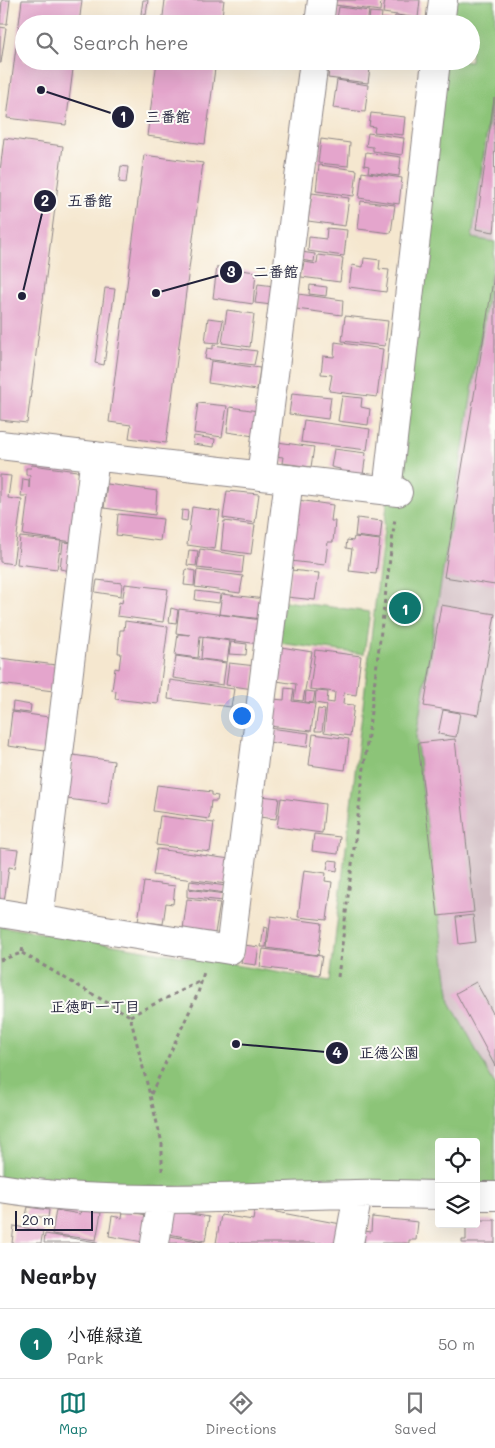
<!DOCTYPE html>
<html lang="en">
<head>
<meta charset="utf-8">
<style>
  :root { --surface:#fff; --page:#f6f6f6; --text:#202124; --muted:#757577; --line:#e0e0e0; --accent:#0f766e }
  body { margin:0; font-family:Mali,"Klee One",sans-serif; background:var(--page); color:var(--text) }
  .controls { position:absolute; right:15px; bottom:15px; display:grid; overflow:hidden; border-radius:5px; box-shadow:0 5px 20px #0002 }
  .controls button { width:45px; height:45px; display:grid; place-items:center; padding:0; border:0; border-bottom:1px solid var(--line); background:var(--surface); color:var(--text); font:25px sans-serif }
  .scale { position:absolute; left:15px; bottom:12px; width:78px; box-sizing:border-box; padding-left:5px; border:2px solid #22223b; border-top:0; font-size:14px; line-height:18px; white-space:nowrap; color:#22223b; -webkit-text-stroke:4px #fdfcf7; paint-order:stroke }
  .you { position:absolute; left:241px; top:715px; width:18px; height:18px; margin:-12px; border:4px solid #fff; border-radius:50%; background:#1a73e8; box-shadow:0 0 0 8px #1a73e833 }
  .badge { display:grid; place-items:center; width:32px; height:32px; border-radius:50%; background:var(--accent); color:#fff; font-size:16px; font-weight:700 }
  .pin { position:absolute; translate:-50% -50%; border:2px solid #fff; box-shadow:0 1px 5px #0006 }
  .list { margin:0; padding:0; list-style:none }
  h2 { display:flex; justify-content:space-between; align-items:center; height:65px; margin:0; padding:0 20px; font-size:21px }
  h2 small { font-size:16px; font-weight:400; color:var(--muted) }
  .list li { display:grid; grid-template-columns:32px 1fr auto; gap:15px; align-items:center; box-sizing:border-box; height:70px; padding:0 20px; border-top:1px solid var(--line) }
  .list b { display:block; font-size:19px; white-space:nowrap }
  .list p { margin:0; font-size:16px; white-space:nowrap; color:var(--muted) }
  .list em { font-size:16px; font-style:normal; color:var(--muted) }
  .icon { flex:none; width:28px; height:28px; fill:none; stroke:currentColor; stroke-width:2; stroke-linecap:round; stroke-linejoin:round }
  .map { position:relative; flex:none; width:495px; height:1243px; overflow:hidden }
  .search { position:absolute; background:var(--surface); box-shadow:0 5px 20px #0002; left:15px; right:15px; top:15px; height:55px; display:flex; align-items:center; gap:12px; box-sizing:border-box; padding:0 18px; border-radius:28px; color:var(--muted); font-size:19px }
  .sheet { height:135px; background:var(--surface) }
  nav { display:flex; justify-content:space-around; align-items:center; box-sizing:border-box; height:70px; border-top:1px solid var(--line); background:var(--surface); font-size:14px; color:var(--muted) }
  nav a { display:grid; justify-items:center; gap:2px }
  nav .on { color:var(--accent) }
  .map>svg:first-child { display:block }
</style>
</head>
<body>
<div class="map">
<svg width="495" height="1243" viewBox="0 0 495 1243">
  <rect width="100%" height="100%" fill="#fdfcf7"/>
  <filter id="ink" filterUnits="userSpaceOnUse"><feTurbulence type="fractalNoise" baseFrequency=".02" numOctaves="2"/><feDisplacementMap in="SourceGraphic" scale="10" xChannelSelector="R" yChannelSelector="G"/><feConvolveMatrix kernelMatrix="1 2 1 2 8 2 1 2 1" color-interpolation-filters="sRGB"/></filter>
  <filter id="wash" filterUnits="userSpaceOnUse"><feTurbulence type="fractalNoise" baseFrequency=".0096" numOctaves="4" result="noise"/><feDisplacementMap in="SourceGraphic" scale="20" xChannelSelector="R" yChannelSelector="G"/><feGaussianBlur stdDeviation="1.12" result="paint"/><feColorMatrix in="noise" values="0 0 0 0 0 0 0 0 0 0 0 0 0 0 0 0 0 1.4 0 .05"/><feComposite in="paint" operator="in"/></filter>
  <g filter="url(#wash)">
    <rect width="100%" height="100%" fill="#f5e7cf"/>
    <!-- industrial -->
    <path fill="#d2bec4" d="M495,74V242L472,239Z
      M495,249V1085L450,1002L416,737Z"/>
    <!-- green -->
    <path fill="#8cc478" stroke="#57735a" d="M447,0H495V74L472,238L495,242V249L416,737L450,1002L495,1085V1186H476V1142H439V1186L55,1187L0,1178V926L330,981L440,61H471V24H444Z
      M284,601L370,612L364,654L278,643Z"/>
    <g id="blocks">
      <!-- building -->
      <path fill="#e4a5cc" d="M2,0H10L7,24H0Z
        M22,0H82L79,24H24V61H74L66,125L7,118Z
        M143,0H148L146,15L141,14Z
        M165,0H224L221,24H162Z
        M335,0H381L380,11L335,5Z
        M385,0H420L418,18L383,13Z
        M339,7L369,11L367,24H336Z
        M370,12L382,13L381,21L369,20Z
        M395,16L419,19V24H382L383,19L394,20Z
        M0,27L6,28L1,63H0Z
        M157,61H216L205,144L147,136Z
        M330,61H371L368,83L328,78Z
        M337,80L368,85L365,112L333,108Z
        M494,98L495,222L494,232L476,229Z
        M371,113L405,117L403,135L374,132L375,127L369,126Z
        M368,133L404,138L402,155L373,151V147L366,146Z
        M4,138L63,146L27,423L0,420V171Z
        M321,139L350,143L348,166L318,163Z
        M366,152L401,157L399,176L368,172L369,166L364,165Z
        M144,155L203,163L166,443L129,438L131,425L109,422Z
        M319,165L357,170L354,196L316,191Z
        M121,166L128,167L126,183L119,182Z
        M362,172L402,178L399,204L359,198Z
        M312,193L349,198L345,226L308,221Z
        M361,201L395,205L391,233L358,229Z
        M327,228L347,230L344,256L308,251L309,237L326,239Z
        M301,252L315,254L314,262L300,260Z
        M318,255L343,258L340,282L301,277L304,262L317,264Z
        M364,258L380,260L379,269L389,270L386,292L349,287L352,265L363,267Z
        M217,267L256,272L253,304L213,298Z
        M494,275H495V585L444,577Z
        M258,284L274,286L272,305L255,303Z
        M310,285L327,287L326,296L309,294Z
        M105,288L115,289L104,365L95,363Z
        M298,294L343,300L342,315L296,309Z
        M227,310L254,314L250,347L222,343Z
        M345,316L388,321L385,346L342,341Z
        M208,318L223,320L219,343L205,342Z
        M335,342L383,349L377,397L329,391L332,375L321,374L323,356L334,357Z
        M213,345L257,351L254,365L205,359L207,348L213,349Z
        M211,361L260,368L257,390L208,383Z
        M292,393L331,397L328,419L289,414Z
        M342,396L362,398L361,407L370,409L368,425L338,421Z
        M198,403L227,406L222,437L194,433Z
        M230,407L258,411L254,436L227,432Z
        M304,420L370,429L367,450L301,442Z
        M194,436L215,439L214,447L193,444Z
        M277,442L314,447L311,467L282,463L283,457L275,456Z
        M334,449L366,453L363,475L340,472V469L331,467Z
        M32,465L77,471L81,477L73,542L23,535L28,496H21L23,479L29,480V488L30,475H26V468H31Z
        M0,475L11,476L8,498L22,500L13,564L0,562Z
        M107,484L157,491L155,515L104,508Z
        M227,491L259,494L255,523L223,518Z
        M298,500L333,505L331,521H335L333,542H328L325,565L290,561Z
        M192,507L220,511L215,549L187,545Z
        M182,510L188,511L187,521L181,520Z
        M118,514L163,519L160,541L116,535Z
        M357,518L382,521L380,539L355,536Z
        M224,521L255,525L251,554L221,550Z
        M20,537L61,541L57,569L17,564Z
        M354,537L380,540L376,574L349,571L352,549L346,548L347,540L353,541Z
        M63,542L75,543L71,571L60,569Z
        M200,549L244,556L242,573L197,568Z
        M189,550L198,551L196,566L187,565Z
        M186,569L195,571L194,586L184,585Z
        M197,570L243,576L240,593L195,587Z
        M291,570L319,573L315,600L287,597Z
        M97,580L122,583L121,596L95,592Z
        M125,584L168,589L163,622L117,616L119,602L122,603Z
        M196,591L220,594L219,603L195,600Z
        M222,594L265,599L262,619L219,614Z
        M441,605L495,614L478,715L424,706Z
        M171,608L178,610L176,623L169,622Z
        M179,609L262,620L259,644L200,636L198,658L175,655L178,634L190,635L176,633Z
        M125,621L168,627L158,704L115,699L116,691L112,690L115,668L119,669L121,653H118L120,630H124Z
        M203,637L230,641L227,662L201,659Z
        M231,642L247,644L246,655L229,654Z
        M281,647L312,652L303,701L294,700L296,684L277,681Z
        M315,650L361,656L356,695L344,693L343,704L354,705L350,736L324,732L327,705L315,703L316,691L328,692L327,702L334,703L335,692L310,689Z
        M176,656L226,663L223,685L173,678Z
        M0,658L56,665L53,691L0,684Z
        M229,663L256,666L253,689L226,685Z
        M170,680L234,689L231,707L168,699Z
        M285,688L294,689L292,701L315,704L311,731L269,726L273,699L284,700Z
        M306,691L315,692L313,703L305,702Z
        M13,702L31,705L30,713L12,711Z
        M318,709L325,710L322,731H315Z
        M443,710L460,713L456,737L438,734Z
        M12,712L49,717L45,751L8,746Z
        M269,728L309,733L307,747L268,742Z
        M313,734L349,739L345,770L309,765Z
        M455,739L474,912L438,916L418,743Z
        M73,755L114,761L108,804L67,799Z
        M157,785L212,792V795L218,796L217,801H211L209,819L153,811Z
        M261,796L279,798L276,819L259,817Z
        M281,798L325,804L322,833L277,827Z
        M160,816L214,823L210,852L156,845Z
        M314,834L340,837L338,854L312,851Z
        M0,848L18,850L15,868L9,867L4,902L0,901Z
        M157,849L230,859L227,884L153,875Z
        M329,860L338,861L337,871L327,869Z
        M304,870L326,873L325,881L332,882L327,920L298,917Z
        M190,881L226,886L225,893L189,888Z
        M144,882L175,886L173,904L166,903L163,924L138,921Z
        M187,889L225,894L223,901L187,897Z
        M187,899L220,903L215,933L183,929Z
        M473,915L476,942L459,944L456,917Z
        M271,916L322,923L318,955L267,948Z
        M264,927L268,928L266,947H261Z
        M244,945L259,947L256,965L241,963Z
        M263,949L322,956L319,975L260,967Z
        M476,982L495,1017V1066L456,993Z
        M28,1207L49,1210L48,1218L26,1215Z
        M255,1208L341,1224L338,1243H216L221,1215L253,1220Z
        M56,1210L80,1214L81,1210L101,1213L96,1240L52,1234Z
        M123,1211L147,1215L143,1242L109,1236L112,1216L122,1218Z
        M173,1211L209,1217L205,1241L169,1234Z
        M372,1217L418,1222L416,1240H409V1243H364L365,1231L371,1232Z
        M476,1220H495V1243H462V1240H466V1224H476Z
        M14,1226L43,1231L41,1243H12Z
        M45,1234L97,1242V1243H44Z
        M170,1236L203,1242V1243H169Z"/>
    </g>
  </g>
  <g filter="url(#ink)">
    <use href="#blocks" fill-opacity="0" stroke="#8c8485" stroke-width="1"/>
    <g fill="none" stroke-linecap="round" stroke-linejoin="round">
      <!-- minor casing -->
      <g stroke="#8c8485" stroke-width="30">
        <path id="minor" d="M319,24L322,0
          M440,24L443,0
          M0,445L398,492
          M261,476L314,61
          M387,491L436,61
          M0,913L230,950L289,479
          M39,919L95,456
          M0,1188C117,1207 237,1196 355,1194C383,1193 411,1195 439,1195
          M476,1196H495
          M155,1243L162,1199
          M349,1243L358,1194"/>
      </g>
      <!-- path -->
      <path stroke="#8c8485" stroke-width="3" stroke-dasharray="4 4" stroke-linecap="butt" d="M22,953L130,1016L162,1143V1174
        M0,960L22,953L23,944
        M338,977L395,518
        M130,1016L201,981
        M151,1094L198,993L204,972"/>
      <!-- minor -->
      <use href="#minor" stroke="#fff" stroke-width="28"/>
    </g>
  </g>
  <g text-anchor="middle" stroke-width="4" stroke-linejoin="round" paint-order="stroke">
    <!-- neighbourhood labels -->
    <g font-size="15" font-weight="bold" fill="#22223b" stroke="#fdfcf7">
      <text x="95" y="1012">正徳町一丁目</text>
    </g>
  </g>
  <!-- callouts -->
  <path fill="none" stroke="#22223b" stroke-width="2" d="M41 90L123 117M22 296L45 201M156 293L231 272M236 1044L337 1053"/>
  <g fill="#22223b" stroke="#fdfcf7" stroke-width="2">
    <circle cx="41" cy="90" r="5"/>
    <circle cx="22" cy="296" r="5"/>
    <circle cx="156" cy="293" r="5"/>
    <circle cx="236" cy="1044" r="5"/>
    <circle cx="123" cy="117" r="12"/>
    <circle cx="45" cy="201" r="12"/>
    <circle cx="231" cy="272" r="12"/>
    <circle cx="337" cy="1053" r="12"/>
  </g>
  <g font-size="15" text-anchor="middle" font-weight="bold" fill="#fff">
    <text x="123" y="122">1</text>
    <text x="45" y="206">2</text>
    <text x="231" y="277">3</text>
    <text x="337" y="1058">4</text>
  </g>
  <g font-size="15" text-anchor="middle" font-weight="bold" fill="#22223b" stroke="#fdfcf7" stroke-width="4" stroke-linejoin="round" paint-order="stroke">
    <text x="168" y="122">三番館</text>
    <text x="90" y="206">五番館</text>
    <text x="276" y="277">二番館</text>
    <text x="389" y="1058">正徳公園</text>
  </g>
</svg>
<div class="controls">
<button><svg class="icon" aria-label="locate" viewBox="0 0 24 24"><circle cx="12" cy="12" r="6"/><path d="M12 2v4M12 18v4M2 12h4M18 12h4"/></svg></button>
<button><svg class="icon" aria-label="layers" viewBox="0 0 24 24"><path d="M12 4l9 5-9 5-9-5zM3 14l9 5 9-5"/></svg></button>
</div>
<div class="scale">20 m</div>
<div class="you"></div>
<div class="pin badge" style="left:405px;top:608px">1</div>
<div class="search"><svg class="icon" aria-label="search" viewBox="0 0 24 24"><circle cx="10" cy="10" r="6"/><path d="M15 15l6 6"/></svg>Search here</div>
</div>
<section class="sheet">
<h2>Nearby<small></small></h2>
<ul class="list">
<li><span class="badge">1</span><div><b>小碓緑道</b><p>Park</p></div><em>50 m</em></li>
</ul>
</section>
<nav>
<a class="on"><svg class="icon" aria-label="map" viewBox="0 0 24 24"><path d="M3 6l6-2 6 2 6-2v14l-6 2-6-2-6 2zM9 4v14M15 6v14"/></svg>Map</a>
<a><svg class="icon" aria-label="directions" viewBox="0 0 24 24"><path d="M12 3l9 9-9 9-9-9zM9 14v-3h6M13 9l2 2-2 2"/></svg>Directions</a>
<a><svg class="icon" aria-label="saved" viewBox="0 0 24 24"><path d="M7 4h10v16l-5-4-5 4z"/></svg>Saved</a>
</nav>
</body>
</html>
